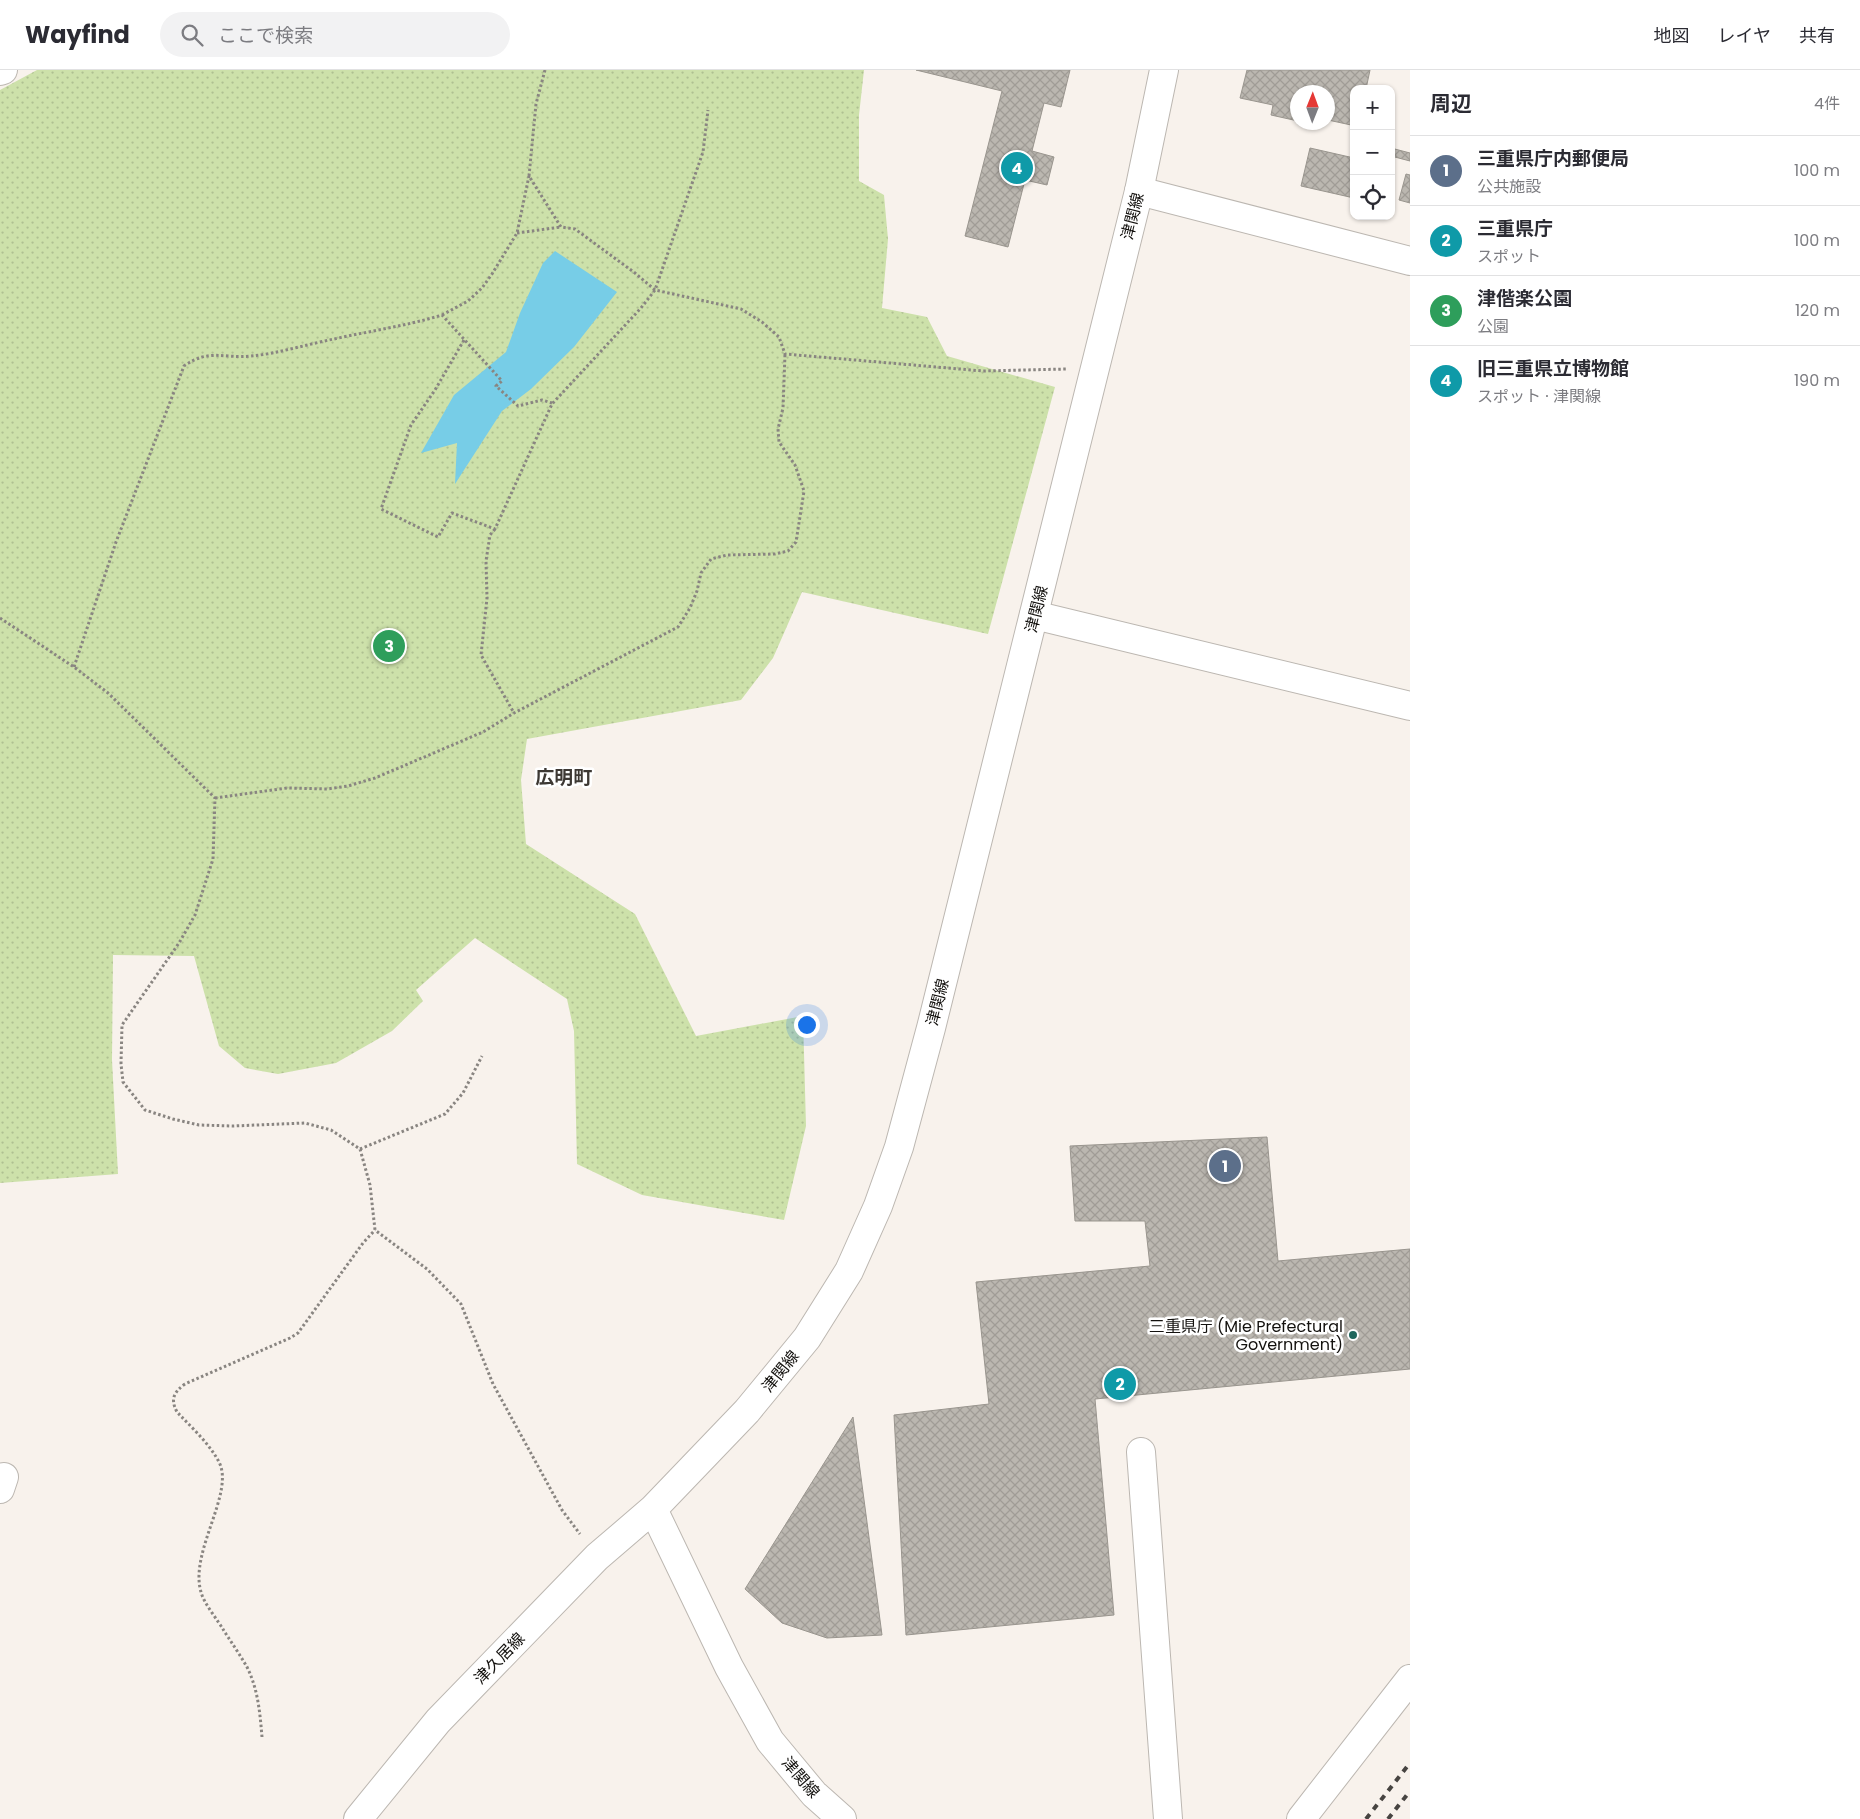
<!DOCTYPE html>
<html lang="ja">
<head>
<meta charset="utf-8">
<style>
  :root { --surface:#fff; --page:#f2f2f3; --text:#2b2b33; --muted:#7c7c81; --line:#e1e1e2; --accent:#db2777 }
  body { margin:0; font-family:Poppins,"Noto Sans JP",sans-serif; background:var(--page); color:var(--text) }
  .controls { position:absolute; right:15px; top:15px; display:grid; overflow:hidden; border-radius:10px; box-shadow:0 1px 4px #0004 }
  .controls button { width:45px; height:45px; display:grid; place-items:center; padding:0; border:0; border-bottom:1px solid var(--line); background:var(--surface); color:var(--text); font:25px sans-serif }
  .compass { position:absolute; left:1290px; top:15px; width:45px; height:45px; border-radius:50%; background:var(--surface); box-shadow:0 1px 4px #0004; rotate:1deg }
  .you { position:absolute; left:806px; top:954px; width:18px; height:18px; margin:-12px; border:4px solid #fff; border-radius:50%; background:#1a73e8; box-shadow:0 0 0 8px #1a73e833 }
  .badge { display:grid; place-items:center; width:32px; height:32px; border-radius:50%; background:var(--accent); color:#fff; font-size:16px; font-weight:700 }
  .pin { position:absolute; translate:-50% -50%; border:2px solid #fff; box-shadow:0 1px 5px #0006 }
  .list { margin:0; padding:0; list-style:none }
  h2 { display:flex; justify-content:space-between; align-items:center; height:65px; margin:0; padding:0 20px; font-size:21px }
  h2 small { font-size:16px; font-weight:400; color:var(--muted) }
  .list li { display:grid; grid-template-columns:32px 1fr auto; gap:15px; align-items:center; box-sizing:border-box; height:70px; padding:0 20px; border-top:1px solid var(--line) }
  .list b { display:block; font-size:19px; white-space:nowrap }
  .list p { margin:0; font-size:16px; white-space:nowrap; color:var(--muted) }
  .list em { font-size:16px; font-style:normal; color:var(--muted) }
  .icon { flex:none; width:28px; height:28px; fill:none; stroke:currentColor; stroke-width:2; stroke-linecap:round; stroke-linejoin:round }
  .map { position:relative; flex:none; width:1410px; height:1749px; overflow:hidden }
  header { display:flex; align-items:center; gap:30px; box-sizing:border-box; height:70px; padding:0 25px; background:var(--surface); border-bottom:1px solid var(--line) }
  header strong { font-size:24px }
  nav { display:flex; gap:28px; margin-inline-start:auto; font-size:18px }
  .search { width:350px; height:45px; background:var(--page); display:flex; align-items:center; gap:12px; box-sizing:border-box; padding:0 18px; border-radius:28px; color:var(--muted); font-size:19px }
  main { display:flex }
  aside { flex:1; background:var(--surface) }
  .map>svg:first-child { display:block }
</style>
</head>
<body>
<header>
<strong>Wayfind</strong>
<div class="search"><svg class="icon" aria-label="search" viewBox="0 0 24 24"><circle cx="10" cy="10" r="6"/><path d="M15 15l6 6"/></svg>ここで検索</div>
<nav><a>地図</a><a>レイヤ</a><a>共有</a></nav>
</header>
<main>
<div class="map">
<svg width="1410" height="1749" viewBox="0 0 1410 1749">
  <defs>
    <pattern id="park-dots" width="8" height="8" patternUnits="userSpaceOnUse" patternTransform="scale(1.25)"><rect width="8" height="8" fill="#cde1aa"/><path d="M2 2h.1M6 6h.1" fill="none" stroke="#afc091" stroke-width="1.8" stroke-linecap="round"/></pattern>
    <pattern id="building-cross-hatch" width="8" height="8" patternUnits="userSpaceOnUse" patternTransform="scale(1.25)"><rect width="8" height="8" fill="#bbb7b0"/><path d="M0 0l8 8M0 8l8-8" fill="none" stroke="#a09c96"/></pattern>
  </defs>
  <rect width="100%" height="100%" fill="#f8f2ec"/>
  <!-- park -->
  <path fill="url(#park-dots)" d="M37,0H864L859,45V111L884,125L888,169L882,238L927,247L947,286L1055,317L988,564L802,522L773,588L741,630L527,669L521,710L526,774L635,844L696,966L803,946L806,1056L784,1150L642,1125L577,1094L574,961L567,929L475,868L416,920L423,931L392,961L336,993L278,1004L245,998L219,976L194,886L113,885L112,990L118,1104L0,1113V20Z"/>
  <!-- water -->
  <path fill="#77cde7" d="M555,181L617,222L574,277L531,319L502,341L455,414L457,373L421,383L454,325L506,282L520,243L543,193Z"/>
  <!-- building -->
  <path fill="url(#building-cross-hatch)" stroke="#99958e" d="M916,0H1070L1061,37L1044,33L1032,81L1054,87L1047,115L1025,110L1008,177L965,166L1002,21Z
    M1247,0H1370L1366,19H1354V42L1351,55L1328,50V22H1298V51L1271,45L1273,35L1240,28Z
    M1310,78L1354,88V128L1301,116Z
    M1391,78L1410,83V91L1391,86Z
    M1406,104L1410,105V133L1399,130Z
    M1267,1067L1278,1191L1410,1179V1299L1095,1329L1114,1545L906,1565L894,1345L989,1334L976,1212L1150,1196L1145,1151H1075L1070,1076Z
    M853,1347L882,1565L827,1568L782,1553L745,1519Z"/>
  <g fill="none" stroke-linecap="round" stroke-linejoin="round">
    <!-- minor casing -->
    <g stroke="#bcb7b1" stroke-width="30">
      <path id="minor" d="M0,1L3,0
        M1139,121L1410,191
        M1034,545L1410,636
        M1141,1382L1168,1749
        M0,1419L4,1407
        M1301,1749L1410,1609"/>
    </g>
    <!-- major casing -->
    <g stroke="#bcb7b1" stroke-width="30">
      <path id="major" d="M653,1439L729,1597L770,1671L814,1724L842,1749
        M358,1749L438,1651L597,1487L653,1439L747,1341L807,1268L849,1201L878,1136L899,1077L931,958L1139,121L1164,0"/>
    </g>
    <!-- path -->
    <path stroke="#898581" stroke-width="3" stroke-dasharray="2.5 2.5" stroke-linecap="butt" d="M545,0L536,34L529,106L561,157L575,159L635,203L655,220L741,239L762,252L779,267L785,284L983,301L1066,299
      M517,163L561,157
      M442,245L468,231L482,218L492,204L517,163L529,106
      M464,270L435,320L411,355L381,439L438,467L452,443L495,459L552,334L641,238L655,220L703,82L708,40
      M495,459L490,465L486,491L487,528L481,585L514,643
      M0,548L74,597L108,623L215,728L213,789L195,845L179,873L122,955L121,994L123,1012L145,1040L173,1049L199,1055L233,1056L305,1053L331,1060L360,1079L370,1115L375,1160L427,1199L461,1234L493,1314L562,1440L580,1464
      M74,597L116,472L184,296C210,278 223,289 251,286C276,284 308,274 334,269C370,261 406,256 442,245L502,311L496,316L518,336L542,330L552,333
      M215,728L287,718L327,719L348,716L375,708L483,662L514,643L678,557L690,538L697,521L701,503L711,489L727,485L775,484L788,481L796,472L804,421L795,395L779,372L778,359L783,338L785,284
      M360,1079L445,1044L463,1023L482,986
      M262,1667C260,1643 258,1619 247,1597C240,1585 232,1573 224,1561C218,1550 204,1534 201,1522C189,1482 235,1423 219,1392C209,1373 191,1357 177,1342C170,1329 174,1322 185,1314L290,1268L298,1263L363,1173L375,1160"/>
    <!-- minor -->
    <use href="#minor" stroke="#fff" stroke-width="28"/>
    <!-- major -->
    <use href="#major" stroke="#fff" stroke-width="28"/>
    <!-- rail -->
    <path stroke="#474441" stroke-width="4" stroke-dasharray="6 6" stroke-linecap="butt" d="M1366,1749L1410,1693
      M1388,1749L1410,1721"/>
  </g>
  <!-- markers -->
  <circle fill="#1f675d" stroke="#fff" stroke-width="2" cx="1353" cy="1265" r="5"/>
  <g text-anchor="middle" stroke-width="5" stroke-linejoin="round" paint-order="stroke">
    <!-- street labels -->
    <g font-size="16" fill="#13110e" stroke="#fff">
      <text transform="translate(1132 146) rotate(-76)" y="6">津関線</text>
      <text transform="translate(1036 539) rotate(-76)" y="6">津関線</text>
      <text transform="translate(937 932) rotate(-76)" y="6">津関線</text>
      <text transform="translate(780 1301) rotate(-51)" y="6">津関線</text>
      <text transform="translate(499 1588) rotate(-46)" y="6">津久居線</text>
      <text transform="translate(801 1707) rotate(49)" y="6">津関線</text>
    </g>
    <!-- poi labels -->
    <g font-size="16" fill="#13110e" stroke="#fff" text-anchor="end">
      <text x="1343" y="1262">三重県庁 (Mie Prefectural<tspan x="1343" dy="18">Government)</tspan></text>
    </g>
    <!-- quarter labels -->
    <g font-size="19" font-weight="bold" fill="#3d3833" stroke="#fff">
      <text x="564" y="714">広明町</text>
    </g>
  </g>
</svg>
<div class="controls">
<button>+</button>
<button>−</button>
<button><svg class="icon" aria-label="locate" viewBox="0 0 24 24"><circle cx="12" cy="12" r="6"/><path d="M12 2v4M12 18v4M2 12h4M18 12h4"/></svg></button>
</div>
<svg class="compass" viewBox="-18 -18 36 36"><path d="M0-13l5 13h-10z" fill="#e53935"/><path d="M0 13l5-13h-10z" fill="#7c7c81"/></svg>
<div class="you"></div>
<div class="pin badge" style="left:1225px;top:1096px;background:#5c6f8a">1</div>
<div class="pin badge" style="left:1120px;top:1314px;background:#0f9aa8">2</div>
<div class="pin badge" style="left:389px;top:576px;background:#2e9e5b">3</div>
<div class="pin badge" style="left:1017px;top:98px;background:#0f9aa8">4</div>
</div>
<aside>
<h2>周辺<small>4件</small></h2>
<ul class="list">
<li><span class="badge" style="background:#5c6f8a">1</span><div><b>三重県庁内郵便局</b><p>公共施設</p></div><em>100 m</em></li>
<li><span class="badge" style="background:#0f9aa8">2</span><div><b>三重県庁</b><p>スポット</p></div><em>100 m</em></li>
<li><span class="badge" style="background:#2e9e5b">3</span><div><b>津偕楽公園</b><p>公園</p></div><em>120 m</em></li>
<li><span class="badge" style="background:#0f9aa8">4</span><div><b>旧三重県立博物館</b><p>スポット · 津関線</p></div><em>190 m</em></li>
</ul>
</aside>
</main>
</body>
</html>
